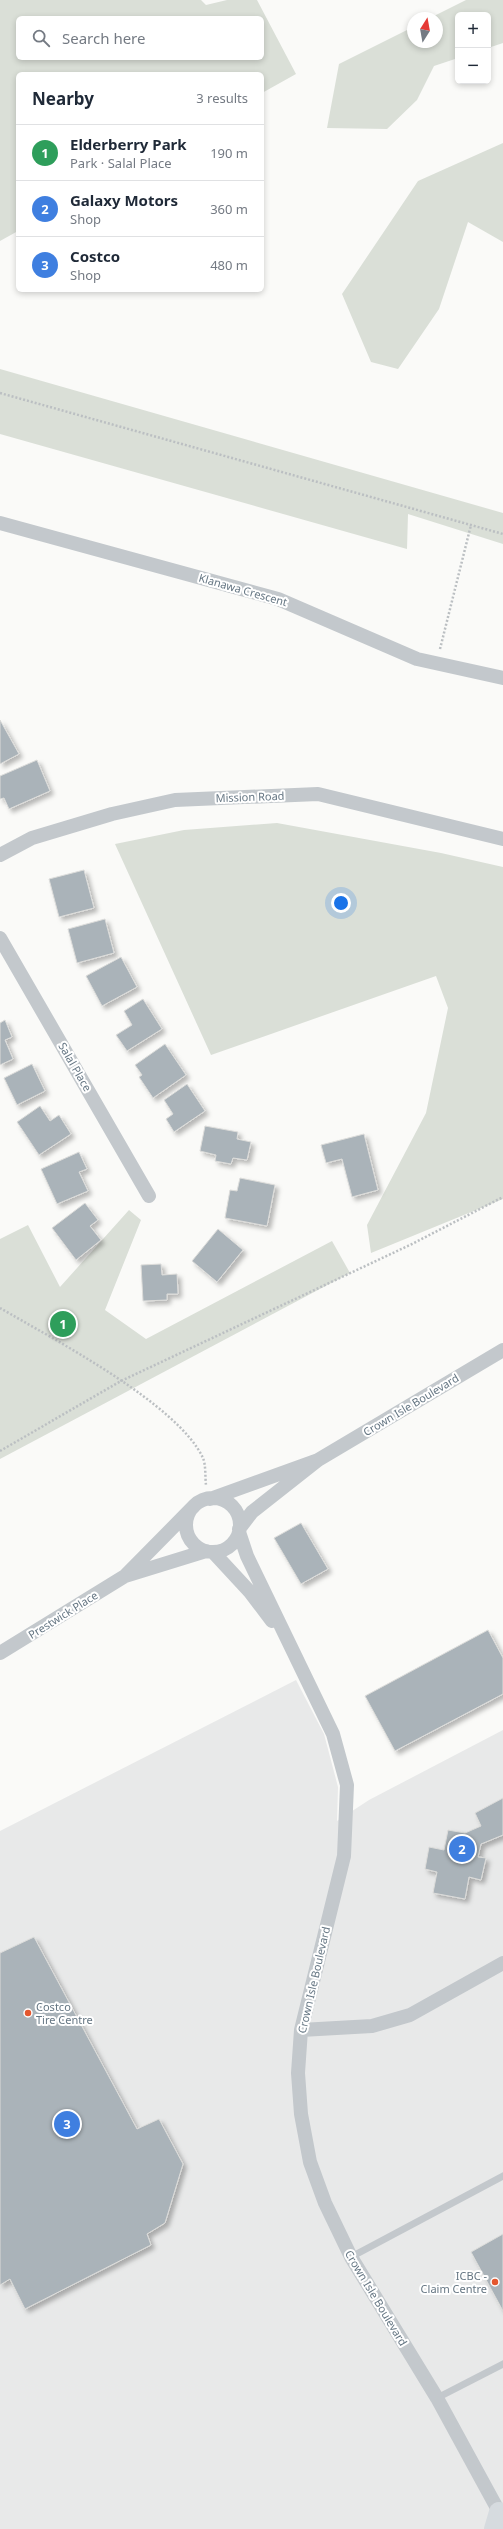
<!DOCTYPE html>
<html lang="en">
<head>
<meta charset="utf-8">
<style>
  :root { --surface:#fff; --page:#f2f2f3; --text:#1f2937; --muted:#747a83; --line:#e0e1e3; --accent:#e4572e }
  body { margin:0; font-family:"Noto Sans",sans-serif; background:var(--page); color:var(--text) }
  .controls { position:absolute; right:12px; top:12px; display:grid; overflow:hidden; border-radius:6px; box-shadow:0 2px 6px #0003 }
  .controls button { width:36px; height:36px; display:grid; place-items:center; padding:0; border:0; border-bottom:1px solid var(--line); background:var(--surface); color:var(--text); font:20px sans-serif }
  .compass { position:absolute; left:407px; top:12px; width:36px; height:36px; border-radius:50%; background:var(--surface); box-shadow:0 2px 6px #0003; rotate:11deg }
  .you { position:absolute; left:341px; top:903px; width:14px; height:14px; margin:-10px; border:3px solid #fff; border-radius:50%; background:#1a73e8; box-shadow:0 0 0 6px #1a73e833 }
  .badge { display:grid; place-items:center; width:26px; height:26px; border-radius:50%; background:var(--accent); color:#fff; font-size:13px; font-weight:700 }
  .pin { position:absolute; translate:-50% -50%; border:2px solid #fff; box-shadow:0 1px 4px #0006 }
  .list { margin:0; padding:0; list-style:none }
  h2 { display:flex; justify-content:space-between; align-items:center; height:52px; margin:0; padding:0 16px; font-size:17px }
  h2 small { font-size:13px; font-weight:400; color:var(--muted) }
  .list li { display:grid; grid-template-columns:26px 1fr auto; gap:12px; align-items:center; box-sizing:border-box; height:56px; padding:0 16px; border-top:1px solid var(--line) }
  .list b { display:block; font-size:15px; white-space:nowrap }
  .list p { margin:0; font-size:13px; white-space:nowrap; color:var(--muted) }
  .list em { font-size:13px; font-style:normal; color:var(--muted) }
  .icon { flex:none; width:22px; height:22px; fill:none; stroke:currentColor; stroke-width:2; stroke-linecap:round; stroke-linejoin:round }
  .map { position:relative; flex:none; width:503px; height:2529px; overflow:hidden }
  .search { position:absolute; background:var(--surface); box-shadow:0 2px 6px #0003; left:16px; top:16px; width:248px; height:44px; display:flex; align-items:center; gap:10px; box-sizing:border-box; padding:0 14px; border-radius:6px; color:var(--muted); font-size:15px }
  .panel { position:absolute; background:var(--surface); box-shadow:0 2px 6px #0003; left:16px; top:72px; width:248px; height:220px; border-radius:6px }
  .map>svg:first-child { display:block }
</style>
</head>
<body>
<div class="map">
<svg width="503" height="2529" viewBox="0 0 503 2529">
  <defs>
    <filter id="shadow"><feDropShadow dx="3.5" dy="3.5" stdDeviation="2" flood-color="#0004"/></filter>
  </defs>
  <rect width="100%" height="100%" fill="#fafaf8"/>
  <!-- built -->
  <path fill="#e8e9e9" d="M296,1680L324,1734L338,1787L337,1821L369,1800L503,1730V2529H0V1831Z"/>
  <!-- green -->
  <path fill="#dadfd7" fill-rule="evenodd" d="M0,0H201L206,5L227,0H257L296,74L262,93V74H18V231L0,241ZM18,18H262V58H18Z
    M466,0H503V43L488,48V15H458V58L434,66L417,100L387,129L327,128L339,64L413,27V42H437V18H430Z
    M503,143V242L468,222L439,309L398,369L371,362L342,294L418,181Z
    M0,369L503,513V544L408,514L407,549L0,434Z
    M277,823L441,853L503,867V1199L371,1253L367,1225L426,1113L448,1008L436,976L211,1055L115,844L184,830Z
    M129,1210L141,1220L105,1310L146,1339L332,1241L350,1273L0,1459V1239L28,1225L60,1287Z"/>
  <!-- building -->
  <path fill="#aab3b9" stroke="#dcdcda" filter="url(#shadow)" d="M0,720L19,754L0,764Z
    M37,760L50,791L9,809L4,798L0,799V776Z
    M84,870L94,908L59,917L49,879Z
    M105,919L114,953L77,963L68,929Z
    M121,957L137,987L102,1006L86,976Z
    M143,999L162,1029L127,1051L116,1035L132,1025L124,1011Z
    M5,1020L12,1037L5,1040L13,1059L0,1065V1023Z
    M165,1044L186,1075L153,1098L139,1077L142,1075L135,1065Z
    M32,1064L45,1091L17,1105L4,1078Z
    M187,1084L205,1111L174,1132L166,1119L173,1114L164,1100Z
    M40,1106L50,1121L59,1115L71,1134L39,1155L17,1122Z
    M205,1126L238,1132L237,1139L251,1142L247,1160L233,1158L231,1164L215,1161L216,1155L200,1151Z
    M364,1134L378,1190L352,1197L342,1159L326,1163L321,1145Z
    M79,1152L87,1169L79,1172L88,1191L57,1204L41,1169Z
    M240,1178L275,1185L267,1226L225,1218L230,1190L237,1191Z
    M85,1203L98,1220L90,1226L101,1240L76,1260L52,1228Z
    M218,1229L243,1250L217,1282L192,1261Z
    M161,1264L162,1275L177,1274L178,1294H167V1300L143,1301L141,1265Z
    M301,1523L328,1569L301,1584L274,1538Z
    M488,1630L503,1658V1694L395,1751L365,1696Z
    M503,1798V1835L481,1844L478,1857L486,1858L481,1880L469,1877L465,1899L433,1893L437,1872L425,1869L429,1847L444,1850L448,1830L465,1833L481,1826L475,1813Z
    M34,1937L137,2129L159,2119L183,2164L165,2223L147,2234L151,2245L25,2309L10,2279L0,2285V1953Z
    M503,2234V2311L471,2252Z"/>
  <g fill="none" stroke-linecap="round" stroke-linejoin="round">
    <!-- path -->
    <path stroke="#bbbfc2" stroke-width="2.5" stroke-dasharray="2 2" stroke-linecap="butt" d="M0,393L503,534
      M440,649L471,525
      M0,1308C53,1339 178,1404 203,1458C206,1465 205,1477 206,1485
      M0,1451L121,1381L412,1244L503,1197"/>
    <!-- lane -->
    <path stroke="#c3c8cc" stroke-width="7" d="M351,2257L503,2176
      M437,2398L503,2364"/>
    <!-- street -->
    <path stroke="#c3c8cc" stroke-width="14" d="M0,523L278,599L417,659L503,678
      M0,855L32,838L112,814L175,800L318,794L503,839
      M0,938L149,1196
      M318,1460L503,1350
      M186 1525a27 27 0 1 1 54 0a27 27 0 1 1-54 0Z
      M210,1499L318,1460L252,1512L239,1529
      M194,1506L125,1576L206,1551
      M239,1532L247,1556L333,1734L347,1785L344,1856L301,2030L298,2073L301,2114L310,2162L325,2203L351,2257L437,2398L503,2519
      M213,1552L250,1592L272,1621
      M0,1653L125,1576
      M301,2030L372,2026L410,2015L503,1963"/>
    <!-- secondary -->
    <path stroke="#d6dbdf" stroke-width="20" d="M494,2529L499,2512L503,2513"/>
  </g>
  <!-- markers -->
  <g fill="#e4572e" stroke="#fff" stroke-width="1.5">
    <circle cx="28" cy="2013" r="4"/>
    <circle cx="495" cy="2282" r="4"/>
  </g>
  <g text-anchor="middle" stroke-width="4" stroke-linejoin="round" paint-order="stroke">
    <!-- street labels -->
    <g font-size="11" fill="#657683" stroke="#fff">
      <text transform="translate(243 590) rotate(16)" y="4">Klanawa Crescent</text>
      <text transform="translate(250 797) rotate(-2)" y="4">Mission Road</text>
      <text transform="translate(75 1067) rotate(60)" y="4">Salal Place</text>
      <text transform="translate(411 1405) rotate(-31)" y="4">Crown Isle Boulevard</text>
      <text transform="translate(63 1615) rotate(-32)" y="4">Prestwick Place</text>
      <text transform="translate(314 1980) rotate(-77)" y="4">Crown Isle Boulevard</text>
      <text transform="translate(376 2298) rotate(59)" y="4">Crown Isle Boulevard</text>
    </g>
    <!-- poi labels -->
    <g font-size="11" fill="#657683" stroke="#fff" text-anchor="start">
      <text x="36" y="2011">Costco<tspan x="36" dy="13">Tire Centre</tspan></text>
      <text x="487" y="2280" text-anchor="end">ICBC -<tspan x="487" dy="13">Claim Centre</tspan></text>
    </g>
  </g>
</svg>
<div class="controls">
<button>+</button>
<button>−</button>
</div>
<svg class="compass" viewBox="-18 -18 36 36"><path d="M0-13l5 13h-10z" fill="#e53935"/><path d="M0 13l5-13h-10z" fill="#747a83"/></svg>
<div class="you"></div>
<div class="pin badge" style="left:63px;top:1324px;background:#2e9e5b">1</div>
<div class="pin badge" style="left:462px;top:1849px;background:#3f7fe0">2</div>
<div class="pin badge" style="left:67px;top:2124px;background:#3f7fe0">3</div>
<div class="search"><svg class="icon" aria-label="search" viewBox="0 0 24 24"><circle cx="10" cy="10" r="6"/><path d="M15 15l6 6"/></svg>Search here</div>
<section class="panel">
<h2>Nearby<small>3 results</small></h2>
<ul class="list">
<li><span class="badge" style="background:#2e9e5b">1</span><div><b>Elderberry Park</b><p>Park · Salal Place</p></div><em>190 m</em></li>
<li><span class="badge" style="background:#3f7fe0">2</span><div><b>Galaxy Motors</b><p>Shop</p></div><em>360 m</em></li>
<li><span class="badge" style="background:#3f7fe0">3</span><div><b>Costco</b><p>Shop</p></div><em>480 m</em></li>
</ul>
</section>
</div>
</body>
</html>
